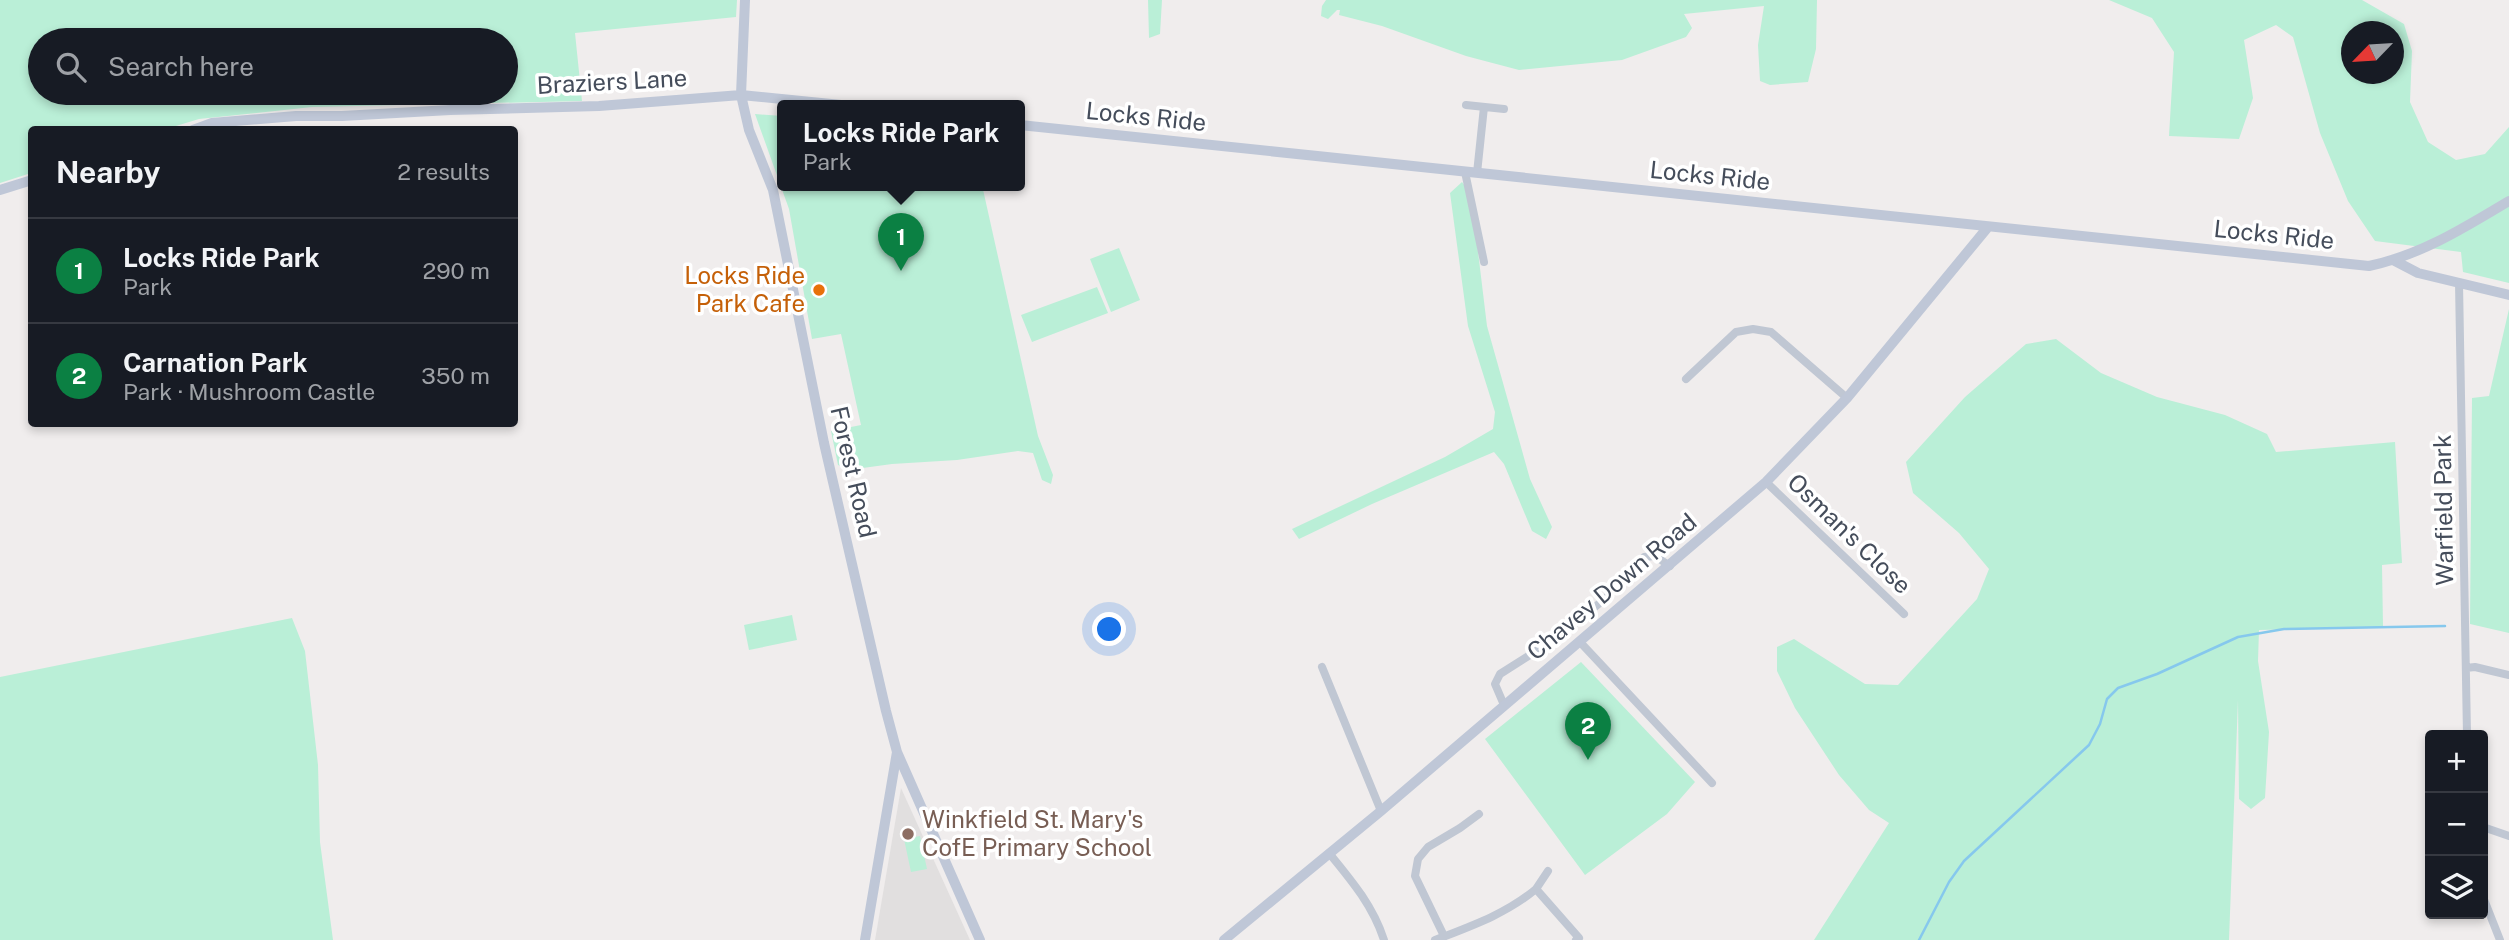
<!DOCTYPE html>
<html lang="en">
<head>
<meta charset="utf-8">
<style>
  :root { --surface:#171b24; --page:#20242c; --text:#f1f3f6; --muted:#9ea1a6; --line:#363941; --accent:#0b8043 }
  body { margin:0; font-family:"Public Sans",sans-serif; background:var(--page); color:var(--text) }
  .controls { position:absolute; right:21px; bottom:21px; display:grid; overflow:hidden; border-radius:7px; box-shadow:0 4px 10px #0003 }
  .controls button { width:63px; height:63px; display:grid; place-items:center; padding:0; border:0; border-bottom:2px solid var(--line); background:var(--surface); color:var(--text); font:35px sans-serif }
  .compass { position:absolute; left:2341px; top:21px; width:63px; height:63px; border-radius:50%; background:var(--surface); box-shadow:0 4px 10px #0003; rotate:245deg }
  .you { position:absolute; left:1110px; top:630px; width:24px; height:24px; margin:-18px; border:5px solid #fff; border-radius:50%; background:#1a73e8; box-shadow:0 0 0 10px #1a73e833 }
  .badge { display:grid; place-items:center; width:46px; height:46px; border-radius:50%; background:var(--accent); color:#fff; font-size:23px; font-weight:700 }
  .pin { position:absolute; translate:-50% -58px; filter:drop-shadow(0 2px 4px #0008) }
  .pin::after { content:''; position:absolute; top:37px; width:24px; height:21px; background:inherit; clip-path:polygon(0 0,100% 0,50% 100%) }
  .popup { position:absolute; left:777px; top:100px; width:248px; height:91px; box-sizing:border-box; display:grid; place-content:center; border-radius:7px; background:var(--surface); filter:drop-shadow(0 2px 5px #0005); font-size:23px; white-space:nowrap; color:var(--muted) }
  .popup b { font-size:26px; color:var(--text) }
  .popup::after { content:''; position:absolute; left:50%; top:100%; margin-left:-14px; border:14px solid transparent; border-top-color:var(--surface) }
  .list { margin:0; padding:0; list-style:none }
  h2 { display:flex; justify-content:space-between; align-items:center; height:91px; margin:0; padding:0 28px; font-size:30px }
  h2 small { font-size:23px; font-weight:400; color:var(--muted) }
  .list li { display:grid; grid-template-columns:46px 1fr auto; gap:21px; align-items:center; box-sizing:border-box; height:105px; padding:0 28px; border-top:2px solid var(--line) }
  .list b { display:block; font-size:26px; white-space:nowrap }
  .list p { margin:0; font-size:23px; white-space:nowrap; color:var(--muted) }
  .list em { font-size:23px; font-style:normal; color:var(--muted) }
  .icon { flex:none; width:38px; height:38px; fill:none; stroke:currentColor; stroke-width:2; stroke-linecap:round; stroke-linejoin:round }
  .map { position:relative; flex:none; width:2509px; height:940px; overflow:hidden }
  .search { position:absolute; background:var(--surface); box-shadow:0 4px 10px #0003; left:28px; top:28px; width:490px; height:77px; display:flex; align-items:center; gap:18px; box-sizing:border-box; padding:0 24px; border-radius:38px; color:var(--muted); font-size:26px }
  .panel { position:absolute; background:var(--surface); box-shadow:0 4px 10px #0003; left:28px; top:126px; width:490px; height:301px; border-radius:7px }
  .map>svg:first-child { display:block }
</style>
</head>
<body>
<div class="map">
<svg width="2509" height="940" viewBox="0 0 2509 940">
  <rect width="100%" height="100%" fill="#f0eded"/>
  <!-- education -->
  <path fill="#e1dfdf" d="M901,788L970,940H875Z"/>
  <!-- green -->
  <path fill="#baefd7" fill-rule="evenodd" d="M0,0H737L736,17L575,33L582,101L312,107L199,119L166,129L32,130L31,173L0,183ZM40,40H506V93H40Z
    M1148,0H1162L1160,34L1149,38Z
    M1326,0H1817L1816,49L1808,82L1770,85L1760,81L1758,45L1764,6L1684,14L1692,28L1686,37L1622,60L1519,70L1466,56L1382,26L1339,15L1340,10H1337L1328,19L1321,16L1322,6Z
    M2109,0H2362L2404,24L2412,51L2410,102L2428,142L2456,160L2485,154L2509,127V283L2463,272L2461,252L2375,241L2348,201L2320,133L2293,37L2276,25L2244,40L2253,98L2239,139L2169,136L2174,52L2152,18ZM2352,32H2394V74H2352Z
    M755,114L782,116V185H982L1038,436L1053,475L1051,484L1042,480L1033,453L1018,451L957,460L892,464L848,470L838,465L831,431L861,425L841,334L812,339L789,209Z
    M1462,182L1471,194L1487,326L1530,479L1552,527L1546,539L1532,531L1504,464L1494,452L1372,504L1299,539L1292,529L1445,457L1493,429L1495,412L1468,326L1450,193Z
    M1119,248L1140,300L1111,312L1090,259Z
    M1097,287L1108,313L1032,342L1021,315Z
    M2509,309V633L2470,624L2472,398L2489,396Z
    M2056,339L2101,373L2157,397L2225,415L2267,434L2276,452L2395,442L2402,563L2382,565L2383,627L2259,630L2258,661L2269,732L2265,798L2251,809L2239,799L2238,700L2229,940H1814L1889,823L1869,810L1839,775L1795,708L1777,671V647L1794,639L1865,684L1898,685L1977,599L1989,569L1959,533L1913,493L1906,462L1965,397L2026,344Z
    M792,615L797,640L749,650L744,625Z
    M292,618L305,651L318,765L320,842L333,940H0V677Z
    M1581,662L1695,782L1667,814L1585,875L1485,739Z
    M920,836L927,869L911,872L904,839Z"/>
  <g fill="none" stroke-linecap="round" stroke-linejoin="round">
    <!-- stream -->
    <path stroke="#86c8ed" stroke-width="2.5" d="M1919,940L1949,882L1964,861L2089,745L2100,724L2107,699L2118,688L2157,674L2238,637L2284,629L2445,626"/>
    <!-- street -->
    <path stroke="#c0c7d3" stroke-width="8" d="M1466,105L1504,109
      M1465,172L1484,262
      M1477,173L1484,107
      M2459,283L2467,735
      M1686,379L1736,332L1753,329L1771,332L1847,398
      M1766,482L1904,614
      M1580,642L1712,783
      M1322,667L1381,811
      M2466,668L2475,667L2509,675
      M1504,705L1495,684L1500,674L1560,636L1607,597L1644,557L1655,556L1670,566
      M2483,827L2509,836
      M1329,853C1352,881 1373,906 1384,940
      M1536,889L1548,871
      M2483,897L2500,940
      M1444,936L1415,876L1418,859L1428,847L1460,828L1479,814
      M1435,940C1471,926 1506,914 1536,889L1579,938L1576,940"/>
    <!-- secondary -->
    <path stroke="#bfc7d7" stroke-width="10" d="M745,0L741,95L749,130L773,190L824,443L886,711L897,752L980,940
      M1020,125L2369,266C2421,255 2464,228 2509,201
      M193,130L212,123L296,116H342L450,110L599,106L741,95L841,105
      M0,190L32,180
      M2395,261L2418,273L2509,295
      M865,940L897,752
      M1224,940L1381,811L1766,482L1847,398L1988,227"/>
  </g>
  <!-- markers -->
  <circle fill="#e8710a" stroke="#fff" stroke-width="2.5" cx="819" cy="290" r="7"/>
  <circle fill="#8d6e63" stroke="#fff" stroke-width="2.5" cx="908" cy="834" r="7"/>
  <g text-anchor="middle" stroke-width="7" stroke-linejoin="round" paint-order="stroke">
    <!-- street labels -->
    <g font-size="24" fill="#454d5b" stroke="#fff">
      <text transform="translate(612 82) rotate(-3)" y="8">Braziers Lane</text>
      <text transform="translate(1146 117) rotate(6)" y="8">Locks Ride</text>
      <text transform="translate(1710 176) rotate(6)" y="8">Locks Ride</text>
      <text transform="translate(2274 235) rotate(6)" y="8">Locks Ride</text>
      <text transform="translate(853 472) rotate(77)" y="8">Forest Road</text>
      <text transform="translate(2444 510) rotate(-91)" y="8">Warfield Park</text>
      <text transform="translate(1849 534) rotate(44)" y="8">Osman's Close</text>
      <text transform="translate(1612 587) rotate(-40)" y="8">Chavey Down Road</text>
    </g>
    <!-- food labels -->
    <g font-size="24" fill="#c56008" stroke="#fff" text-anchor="end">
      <text x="805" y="284">Locks Ride<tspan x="805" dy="28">Park Cafe</tspan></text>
    </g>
    <!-- education labels -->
    <g font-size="24" fill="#785e54" stroke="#fff" text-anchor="start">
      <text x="922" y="828">Winkfield St. Mary's<tspan x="922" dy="28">CofE Primary School</tspan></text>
    </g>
  </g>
</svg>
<div class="controls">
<button>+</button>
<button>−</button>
<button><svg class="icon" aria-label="layers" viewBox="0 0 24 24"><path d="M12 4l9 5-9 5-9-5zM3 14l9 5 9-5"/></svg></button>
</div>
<svg class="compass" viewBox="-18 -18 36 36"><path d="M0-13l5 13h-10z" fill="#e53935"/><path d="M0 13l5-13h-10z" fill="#9ea1a6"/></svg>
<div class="you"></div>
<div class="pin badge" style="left:901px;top:271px">1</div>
<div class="popup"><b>Locks Ride Park</b>Park</div>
<div class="pin badge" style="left:1588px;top:760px">2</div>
<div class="search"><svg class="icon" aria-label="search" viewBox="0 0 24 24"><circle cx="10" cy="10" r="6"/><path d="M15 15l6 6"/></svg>Search here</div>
<section class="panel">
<h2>Nearby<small>2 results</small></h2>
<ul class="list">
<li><span class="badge">1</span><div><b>Locks Ride Park</b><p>Park</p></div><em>290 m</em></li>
<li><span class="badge">2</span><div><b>Carnation Park</b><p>Park · Mushroom Castle</p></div><em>350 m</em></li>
</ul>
</section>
</div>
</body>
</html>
